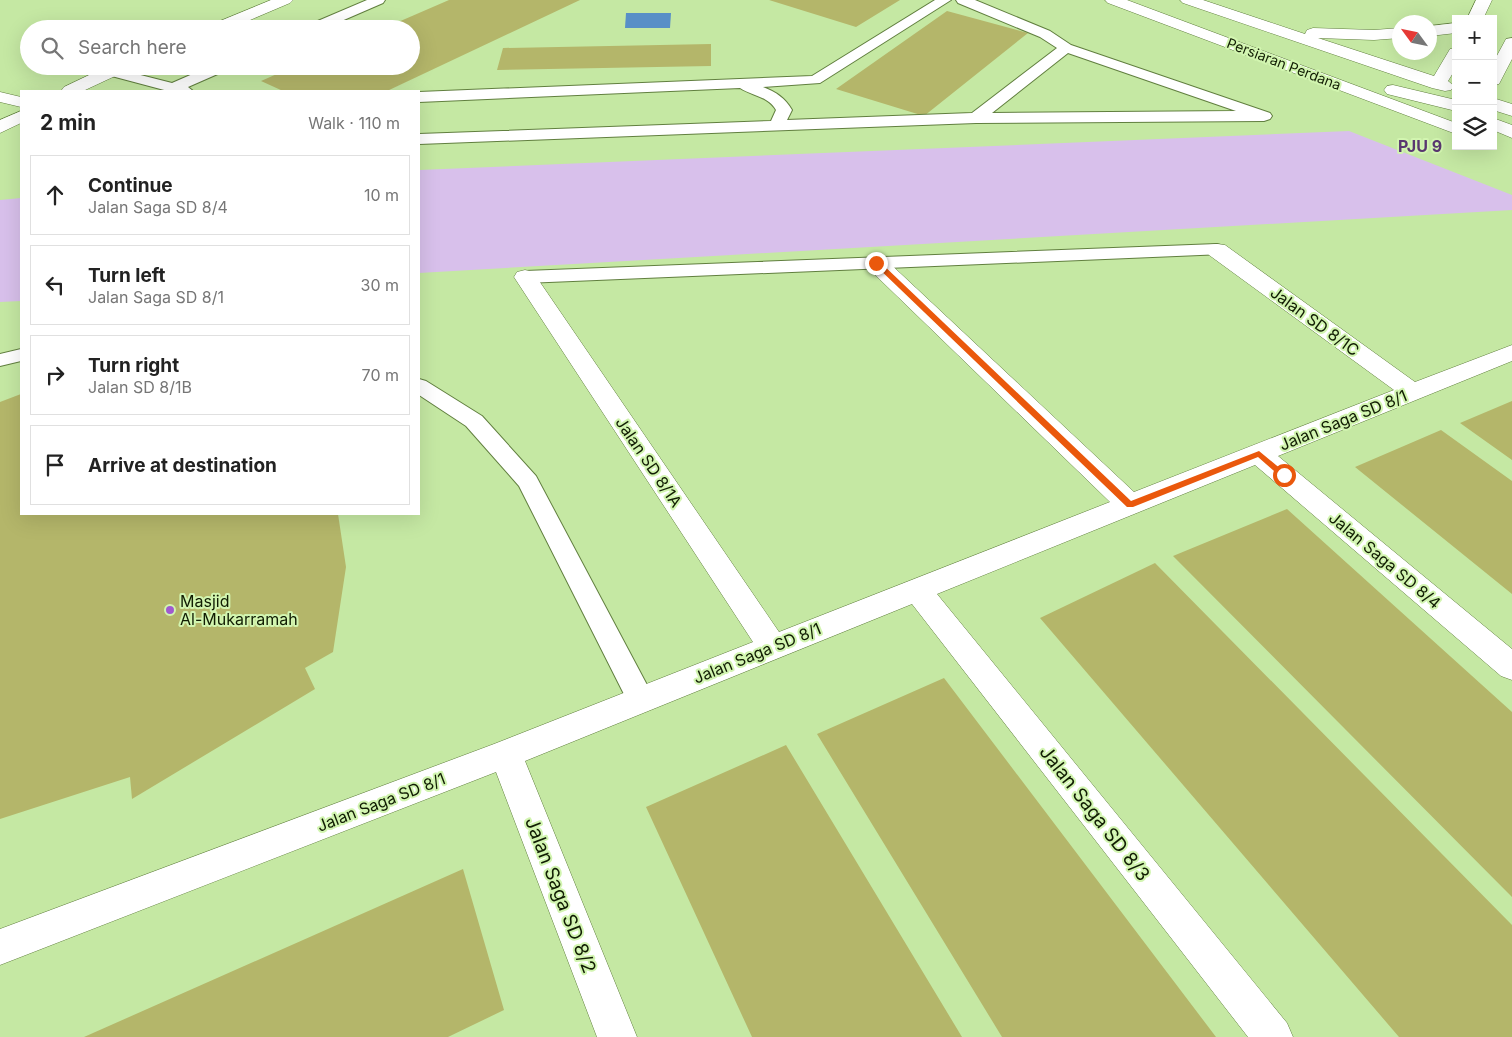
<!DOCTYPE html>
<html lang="en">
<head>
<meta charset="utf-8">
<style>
  :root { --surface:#fff; --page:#f2f2f2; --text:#222; --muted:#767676; --line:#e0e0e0 }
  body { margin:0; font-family:Inter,sans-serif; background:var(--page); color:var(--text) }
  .controls { position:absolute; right:15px; top:15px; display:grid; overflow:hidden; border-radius:0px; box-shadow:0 5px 20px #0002 }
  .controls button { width:45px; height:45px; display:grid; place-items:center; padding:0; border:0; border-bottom:1px solid var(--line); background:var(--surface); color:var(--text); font:25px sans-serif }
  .compass { position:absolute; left:1392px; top:15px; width:45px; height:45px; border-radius:50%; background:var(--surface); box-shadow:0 5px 20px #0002; rotate:303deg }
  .stop { position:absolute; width:15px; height:15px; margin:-11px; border:4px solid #ea580c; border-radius:50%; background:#fff }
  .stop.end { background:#ea580c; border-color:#fff; box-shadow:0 1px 5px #0008 }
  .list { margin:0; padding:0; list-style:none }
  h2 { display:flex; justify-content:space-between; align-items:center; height:65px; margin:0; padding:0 20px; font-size:21px }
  h2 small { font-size:16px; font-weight:400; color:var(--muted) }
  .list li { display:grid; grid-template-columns:32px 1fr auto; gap:15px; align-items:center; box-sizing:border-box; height:80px; margin:0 10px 10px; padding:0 10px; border:1px solid var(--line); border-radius:0px }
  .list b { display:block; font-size:19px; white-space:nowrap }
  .list p { margin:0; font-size:16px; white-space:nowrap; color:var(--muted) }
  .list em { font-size:16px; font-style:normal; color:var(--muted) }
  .icon { flex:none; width:28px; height:28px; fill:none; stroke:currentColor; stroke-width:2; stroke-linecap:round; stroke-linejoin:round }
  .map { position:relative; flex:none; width:1512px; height:1037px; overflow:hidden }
  .search { position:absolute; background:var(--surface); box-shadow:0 5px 20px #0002; left:20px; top:20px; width:400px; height:55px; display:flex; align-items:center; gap:12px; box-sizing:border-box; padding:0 18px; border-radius:28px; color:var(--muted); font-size:19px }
  .panel { position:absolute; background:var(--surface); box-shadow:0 5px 20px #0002; left:20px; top:90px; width:400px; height:425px; border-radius:0px }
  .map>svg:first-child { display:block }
</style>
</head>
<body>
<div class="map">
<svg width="1512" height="1037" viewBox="0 0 1512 1037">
  <rect width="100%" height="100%" fill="#c5e8a3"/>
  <!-- green -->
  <path fill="#d8c0eb" d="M1349,131L1512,195V210L419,273V170Z
    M21,198V301L0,302V200Z"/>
  <!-- water -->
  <path fill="#588fc7" d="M626,13H671L670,28H625Z"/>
  <!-- building -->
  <path fill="#b4b66a" d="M449,0H580L387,91H283L261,81L295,66H411V29H382Z
    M769,0H900L856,27Z
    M947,11L1028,33L924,116L836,89Z
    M711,44V66L497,70L503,48Z
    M21,394V514H338L346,567L333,652L305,668L315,689L132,799L130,777L0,819V402Z
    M1512,401V460L1460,423Z
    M1441,430L1512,481V594L1355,467Z
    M1287,509L1512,712V897L1173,556Z
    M1155,563L1512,925V1037H1399L1040,618Z
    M944,678L1216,1037H1002L817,734Z
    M786,745L962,1037H752L646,807Z
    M463,869L504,1010L448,1037H84Z"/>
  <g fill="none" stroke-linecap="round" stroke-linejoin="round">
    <!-- service casing -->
    <g stroke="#617f3f" stroke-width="2">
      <path id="service" d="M367,0H385L383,3L323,29H304L306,26Z
        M935,0H951L820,83L763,87C776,92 785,98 792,110L787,120L972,113L1057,48L1040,37L958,3L956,0H975L1050,31L1071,45L1270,113L1272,116L1270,119L1264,121L976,123L419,144V134L771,121L776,110C768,96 752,96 740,88L419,102V92L812,76ZM1068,53L1236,111L992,113Z
        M211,66H231L229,69L188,87L193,91H168L104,74L102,71L104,68L109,67L172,83Z
        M1217,244L1224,246L1226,250L1224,254L525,283L518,281L516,277L518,273L525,271Z
        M21,349V361L0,366V354Z
        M419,379L426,381L482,416L536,476L655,700L651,708L641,711L631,708L519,486L466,426L419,395Z"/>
    </g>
    <!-- minor casing -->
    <g stroke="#617f3f" stroke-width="1">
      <path id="minor" d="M0,92L21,97V107L0,102Z
        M1217,244L1225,245L1415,382L1512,345V361L1278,456L1512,649V680L1501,676L1255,465L937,594L1287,1023L1293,1037H1248L912,604L525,761L637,1037H597L496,772L0,965V929L494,744L753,642L514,277L517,272L525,270L533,272L779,632L1110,502L868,268L865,263L868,258L876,257L884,258L1134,492L1394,390L1209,255L1206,250L1209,245Z"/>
    </g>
    <!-- tertiary casing -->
    <g stroke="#617f3f" stroke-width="1">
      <path id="tertiary" d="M271,0H293L290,3L229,29H206L208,26Z
        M108,66H130L128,70L83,91H61L64,87Z
        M21,111V123L0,133V120Z"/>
    </g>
    <!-- secondary casing -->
    <g stroke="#617f3f" stroke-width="1">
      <path id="secondary" d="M1105,0H1127L1456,123V134L1108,3Z
        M1180,0H1203L1305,34L1307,30L1313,28L1374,30L1400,28V38L1374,40L1318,38L1434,76L1450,49L1456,48V68L1448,81L1454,86L1451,90L1445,91L1432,88L1183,3Z
        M1476,0H1492L1483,19H1467Z
        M1456,23V33L1430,36V26Z
        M1512,38V59L1499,84L1493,85V63L1506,39Z
        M1393,85L1456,100V111L1387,94L1384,90L1387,86Z
        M1493,98L1512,104V116L1493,110Z
        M1493,118L1512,125V138L1493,130Z"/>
    </g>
    <!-- service -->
    <use href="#service" fill="#fff" fill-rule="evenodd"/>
    <!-- minor -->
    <use href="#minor" fill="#fff" fill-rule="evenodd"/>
    <!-- tertiary -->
    <use href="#tertiary" fill="#fff" fill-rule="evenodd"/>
    <!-- secondary -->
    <use href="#secondary" fill="#fff" fill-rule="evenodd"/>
  </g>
  <!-- route -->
  <path fill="#ea580c" d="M874,261H879L1131,501L1259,451L1288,475L1284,477H1281L1258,457L1133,507H1127L874,264Z"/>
  <!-- markers -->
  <circle fill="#a05ace" stroke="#d2f5b0" stroke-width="2" cx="170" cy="610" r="5"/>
  <g text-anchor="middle" stroke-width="4" stroke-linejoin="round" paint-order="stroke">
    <!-- far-street labels -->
    <g font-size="14" fill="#111d03" stroke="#d2f5b0">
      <text transform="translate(1284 64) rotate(21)" y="5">Persiaran Perdana</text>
    </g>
    <!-- far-quarter labels -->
    <g font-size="16" font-weight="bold" fill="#593770" stroke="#d2f5b0">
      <text x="1420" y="152">PJU 9</text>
    </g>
    <!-- street labels -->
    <g font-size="16" fill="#111d03" stroke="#d2f5b0">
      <text transform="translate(1315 321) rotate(36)" y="6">Jalan SD 8/1C</text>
      <text transform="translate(1343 420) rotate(-22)" y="6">Jalan Saga SD 8/1</text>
      <text transform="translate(649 462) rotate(56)" y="6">Jalan SD 8/1A</text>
      <text transform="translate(1385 560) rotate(40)" y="6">Jalan Saga SD 8/4</text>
      <text transform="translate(757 653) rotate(-22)" y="6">Jalan Saga SD 8/1</text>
      <text transform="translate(381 802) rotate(-21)" y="6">Jalan Saga SD 8/1</text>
    </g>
    <!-- poi labels -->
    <g font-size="16" fill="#111d03" stroke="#d2f5b0" text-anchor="start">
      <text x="180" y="607">Masjid<tspan x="180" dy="18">Al-Mukarramah</tspan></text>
    </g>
    <!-- near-street labels -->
    <g font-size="19" fill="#111d03" stroke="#d2f5b0">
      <text transform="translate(1095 813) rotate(52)" y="7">Jalan Saga SD 8/3</text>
      <text transform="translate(561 895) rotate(69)" y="7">Jalan Saga SD 8/2</text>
    </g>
  </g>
</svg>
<div class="controls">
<button>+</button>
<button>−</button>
<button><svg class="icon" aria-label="layers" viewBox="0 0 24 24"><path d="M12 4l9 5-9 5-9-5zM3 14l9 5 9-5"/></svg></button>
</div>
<svg class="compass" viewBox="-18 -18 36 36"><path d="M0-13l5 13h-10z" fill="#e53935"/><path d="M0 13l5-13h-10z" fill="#767676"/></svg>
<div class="stop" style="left:1284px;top:475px"></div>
<div class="stop end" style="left:876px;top:263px"></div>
<div class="search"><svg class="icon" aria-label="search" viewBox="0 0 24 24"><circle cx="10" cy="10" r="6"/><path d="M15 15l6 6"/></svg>Search here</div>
<section class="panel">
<h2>2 min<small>Walk · 110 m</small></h2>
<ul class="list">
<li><svg class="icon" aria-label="ahead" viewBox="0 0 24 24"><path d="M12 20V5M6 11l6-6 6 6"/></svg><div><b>Continue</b><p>Jalan Saga SD 8/4</p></div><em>10 m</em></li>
<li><svg class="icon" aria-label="left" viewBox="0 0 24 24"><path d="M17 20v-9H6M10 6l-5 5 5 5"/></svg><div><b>Turn left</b><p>Jalan Saga SD 8/1</p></div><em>30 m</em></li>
<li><svg class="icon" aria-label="right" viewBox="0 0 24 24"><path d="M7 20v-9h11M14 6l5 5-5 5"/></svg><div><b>Turn right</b><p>Jalan SD 8/1B</p></div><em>70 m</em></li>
<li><svg class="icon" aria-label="arrive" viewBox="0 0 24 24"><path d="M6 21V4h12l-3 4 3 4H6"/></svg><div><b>Arrive at destination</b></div></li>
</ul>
</section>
</div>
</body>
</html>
